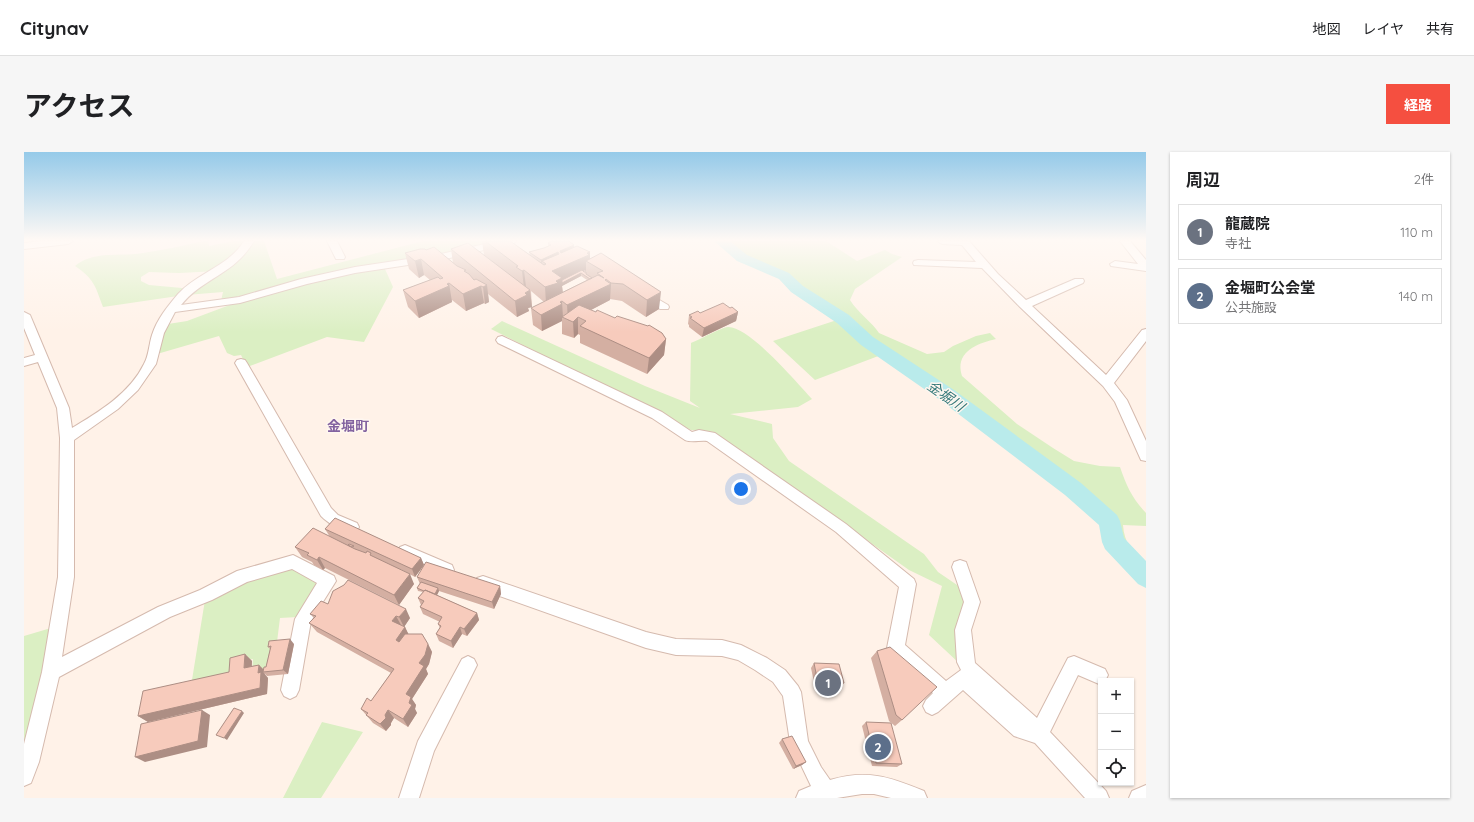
<!DOCTYPE html>
<html lang="ja">
<head>
<meta charset="utf-8">
<style>
  :root { --surface:#fff; --page:#f6f6f6; --text:#202124; --muted:#757577; --line:#e0e0e0; --accent:#f54f40 }
  body { margin:0; font-family:Quicksand,"Noto Sans JP",sans-serif; background:var(--page); color:var(--text) }
  .controls { position:absolute; right:12px; bottom:12px; display:grid; overflow:hidden; border-radius:0px; box-shadow:0 1px 3px #0004 }
  .controls button { width:36px; height:36px; display:grid; place-items:center; padding:0; border:0; border-bottom:1px solid var(--line); background:var(--surface); color:var(--text); font:20px sans-serif }
  .you { position:absolute; left:717px; top:337px; width:14px; height:14px; margin:-10px; border:3px solid #fff; border-radius:50%; background:#1a73e8; box-shadow:0 0 0 6px #1a73e833 }
  .badge { display:grid; place-items:center; width:26px; height:26px; border-radius:50%; background:var(--accent); color:#fff; font-size:13px; font-weight:700 }
  .pin { position:absolute; translate:-50% -50%; border:2px solid #fff; box-shadow:0 1px 4px #0006 }
  .list { margin:0; padding:0; list-style:none }
  h2 { display:flex; justify-content:space-between; align-items:center; height:52px; margin:0; padding:0 16px; font-size:17px }
  h2 small { font-size:13px; font-weight:400; color:var(--muted) }
  .list li { display:grid; grid-template-columns:26px 1fr auto; gap:12px; align-items:center; box-sizing:border-box; height:56px; margin:0 8px 8px; padding:0 8px; border:1px solid var(--line); border-radius:0px }
  .list b { display:block; font-size:15px; white-space:nowrap }
  .list p { margin:0; font-size:13px; white-space:nowrap; color:var(--muted) }
  .list em { font-size:13px; font-style:normal; color:var(--muted) }
  .icon { flex:none; width:22px; height:22px; fill:none; stroke:currentColor; stroke-width:2; stroke-linecap:round; stroke-linejoin:round }
  .map { position:relative; flex:none; width:1122px; height:646px; overflow:hidden; border-radius:0px }
  header { display:flex; align-items:center; gap:24px; box-sizing:border-box; height:56px; padding:0 20px; background:var(--surface); border-bottom:1px solid var(--line) }
  header strong { font-size:19px }
  nav { display:flex; gap:22px; margin-inline-start:auto; font-size:14px }
  .intro { display:flex; align-items:center; justify-content:space-between; box-sizing:border-box; height:96px; padding:0 24px }
  h1 { margin:0; font-size:28px }
  .button { padding:10px 18px; border-radius:0px; background:var(--accent); color:#fff; font-size:14px; font-weight:700 }
  main { display:flex; gap:24px; padding:0 24px }
  aside { flex:1; background:var(--surface); border-radius:0px; box-shadow:0 1px 3px #0004 }
  .map>svg:first-child { display:block }
</style>
</head>
<body>
<header>
<strong>Citynav</strong>
<nav><a>地図</a><a>レイヤ</a><a>共有</a></nav>
</header>
<div class="intro"><h1>アクセス</h1><a class="button">経路</a></div>
<main>
<div class="map">
<svg width="1122" height="646" viewBox="0 0 1122 646">
  <rect width="100%" height="100%" fill="#fff2e8"/>
  <!-- green -->
  <path fill="#dbefc3" d="M179,89H184L185,94L209,89H223L194,119L155,121L125,120L117,125V129L125,133L158,136L160,138L154,144L79,155C71,133 70,127 51,114C70,98 97,105 119,101C139,98 159,94 179,89Z
    M228,89H240L253,127L399,89H476L416,102L331,115L197,149L199,140L162,143Z
    M700,89H802L833,109L861,98L868,102L878,105L831,137L826,148C834,161 848,170 855,181L903,202L920,200L929,194L952,184L966,181L972,187C954,191 930,200 938,224L993,272L1029,296L1050,309L1076,314L1096,315C1103,335 1108,346 1122,361V374L1099,373C1100,390 1109,403 1122,413V422L1093,390L1087,367L1050,335L984,287L924,241L865,203L844,187L820,166L782,141L760,121L738,114L720,104Z
    M356,115L361,117L369,135L340,190L303,185L223,215L217,203L210,204L203,201L195,184L133,202L139,177L144,172L163,169L211,151L281,132Z
    M816,167L857,203L791,228L749,189Z
    M478,169L621,234L676,256L666,249L667,191C675,188 696,176 704,175C725,174 773,231 788,247L774,255L706,262L748,272L749,286L765,309L900,402L914,420L936,435L943,449L936,512L905,483L918,434L885,418L690,280L677,278H667L467,177Z
    M268,416L297,430L274,465L256,466L253,490L244,518L228,521L229,507L213,511L210,524L167,534L181,448L219,428Z
    M27,476L17,528L0,591V484Z
    M298,570L339,580L297,646H259Z"/>
  <g fill="none" stroke-linecap="round" stroke-linejoin="round">
    <!-- river -->
    <path fill="#b9ebeb" fill-rule="evenodd" d="M690,89H706L723,103L765,121L779,134L825,163L849,185L930,238L1057,331L1093,363L1096,369L1100,386L1122,409V436L1114,432L1081,397L1078,390L1075,373L1041,343L916,248L837,193L813,171L767,140L755,127L713,109Z"/>
    <!-- minor casing -->
    <g stroke="#d5baae" stroke-width="2">
      <path id="minor" d="M17,89H49L44,92L0,97V91Z
        M220,89H230C210,123 180,125 157,153L215,145L277,127L331,115L417,102L474,89H492L490,91L417,108L331,121L283,132L216,151L151,160L140,181L132,212L114,238L94,257L50,288V425L38,505L134,455L176,438L213,419L269,403L310,424L312,429L287,469L275,538L272,544L266,547L260,544L257,538L271,467L293,431L268,417L223,430L188,448L146,465L35,525L15,610L7,631L0,634V592L18,520L34,425L36,286L33,256L14,210L0,214V206L11,203L0,176V160L6,163L45,256L48,276C75,260 106,241 120,212C125,203 125,192 128,183C133,167 144,154 154,142C174,120 204,115 220,89Z
        M303,89H313L321,105L320,107H312Z
        M913,89H945L974,122L1002,148L1051,127H1059L1060,129L1059,131L1008,154L1082,223L1118,178L1122,177V189L1090,231L1103,248L1122,289V309L1117,308L1091,250L1079,234L996,155L958,116L890,113L889,111L890,109L894,108L952,110L938,93L918,92Z
        M1096,89H1106L1122,108V119L1087,114L1086,112L1091,109L1114,112Z
        M620,139L644,153L645,155L644,157H636L616,144L615,142Z
        M478,184L638,260L668,280L675,278L691,281L822,372L890,427L892,432L881,493L922,529L937,518L933,510L931,478L940,450L928,415L930,410L936,408L942,410L956,450L947,478L951,511L1013,566L1044,506L1050,504L1081,517L1084,523L1081,529H1077L1075,532L1054,523L1026,580L1082,639L1085,646H1061L1011,591L990,584L939,538L914,560L908,563L902,560L899,554L902,548L909,541L866,502L863,496L875,435L812,380L683,289C676,288 668,291 661,288L628,266L474,191L472,188L474,185Z
        M217,207L221,208L223,211L307,356L314,363L333,371L335,375L333,379C322,383 305,372 297,364L211,211L213,208Z
        M381,393L428,413L430,418L428,423L422,425L376,405L373,400L376,395Z
        M459,424L622,480L652,487L698,488L717,493L743,506L761,518L774,534L777,540L784,589L797,615L806,628C843,617 866,625 900,639L903,646H867L850,642H838L813,646H772L775,639L787,634L766,590L759,544L749,530L731,518L714,508L698,504L652,503L622,496L453,436L451,431L453,426Z
        M444,504L450,507L453,513L410,599L395,646H375L394,589L438,507Z
        M1122,633V646H1105L1108,639Z"/>
    </g>
    <!-- minor -->
    <use href="#minor" fill="#fff" fill-rule="evenodd"/>
  </g>
  <!-- wall -->
  <path fill="#d4afa2" fill-rule="evenodd" d="M458,89H486L506,103L505,100L520,96L524,94V91L531,90L550,95L566,100V107L577,101L635,157L622,165L598,149L586,147V148L567,158L642,187L640,203L623,222L556,191V183L554,182L550,186L538,182V169L518,179L509,173L507,156L520,150L507,139L508,155L504,156L505,159L493,165L464,142L465,150L461,152L460,151L442,159L428,148V150L395,166L384,155L379,138L406,128L400,123L395,126L385,117L381,101L402,98L429,111L427,97L460,103ZM557,124L563,128L539,140L538,134Z
    M706,156L714,160L712,169L678,185L665,175V173L664,172L665,163Z
    M301,377L397,406L400,413L391,425L376,417L390,432L375,453L301,416L299,418L290,413L288,410L278,405L271,395L306,385Z
    M393,425L476,434L477,442L470,457L415,439L413,443L453,461L455,468L443,484L438,482L429,496L415,489L412,482L416,476L414,472L416,470L399,462L396,455L397,453L394,446L399,440L394,439L393,436L396,432Z
    M304,452L386,466L380,475L376,473L381,475L384,482L404,492L408,500L405,512L402,517L404,522L388,547L392,553L391,557L393,561L384,575L370,566L367,571V573L362,579L349,571L337,557L347,549L367,521L293,480L285,471L290,466L286,462Z
    M270,492L264,522L243,524L241,522V523L244,526L243,542L124,570L114,564L205,520L221,502L228,509V514L235,513L239,517L242,515L246,497L244,495Z
    M853,499L878,568L871,574L865,569L847,506Z
    M790,511L820,531L816,535H815V536L811,540H800L799,535H791L787,516Z
    M842,570L878,612L873,615L848,614L838,574Z
    M758,587L782,610L778,613L769,617L755,591Z"/>
  <!-- shaded-wall -->
  <path fill="#ad8e84" d="M550,93L551,109L566,100V111L562,109V119L560,118V121L557,122V124L538,134L539,143L522,151L521,135L523,122L522,112L518,109L519,124L518,125L517,108L534,100V116L536,99Z
    M397,107L400,123L395,126L391,109Z
    M500,118L502,135L500,136L498,119Z
    M582,127V134L587,132L586,148L546,169L544,168L543,153Z
    M425,131L428,150L395,166L391,149Z
    M463,133L465,150L461,152L459,135Z
    M457,134L460,151L442,159L439,142Z
    M506,138L508,155L504,156L505,159L493,165L491,149L501,141Z
    M637,140L635,157L622,165L623,148Z
    M538,149L539,166L538,165V169L518,179L517,163Z
    M714,160L712,169L678,185L680,176Z
    M554,165V182L550,186L549,170Z
    M642,187L640,203L623,222L625,206Z
    M295,405L301,416L299,418L293,408Z
    M397,406L400,413L391,425L388,417Z
    M386,422L390,432L375,453L370,443Z
    M476,434L477,442L470,457L468,450Z
    M414,436L415,439L412,445L411,442Z
    M382,457L386,466L380,475L375,465Z
    M453,461L455,468L443,484L440,477Z
    M372,464L377,473L373,478L368,469Z
    M381,475L386,485L377,496L372,488Z
    M436,475L438,482L429,496L427,489Z
    M266,487L270,492L264,522L259,518Z
    M404,492L408,500L405,512L402,517L404,522L388,547L392,553L391,557L393,561L384,575L379,567L385,551L382,542Z
    M221,502L228,509L227,523L220,516Z
    M235,513L241,519L239,520L244,526L243,542L124,570L114,564L234,521Z
    M178,558L186,563L183,595L121,610L111,605Z
    M364,558L370,566L367,571V573L362,579L356,572L361,563Z
    M218,559L220,561L203,588L200,586Z
    M782,610L778,613L769,617L772,614Z"/>
  <!-- building -->
  <path fill="#f7cbbc" stroke="#ad8e84" d="M461,89H486L520,113L522,112L518,109L535,102L534,100L517,108L505,100L520,96L527,93L524,91L528,89H529L531,90L533,89H545L550,93L536,99L537,101L553,94L566,100L563,101L565,103L528,119L538,126L532,129L534,131L521,135L500,118L498,119L492,115L494,114Z
    M444,91L506,138L501,141L503,143L491,149L427,97Z
    M410,95L433,114L442,118L440,119L445,122L450,128L452,127L463,133L459,135L457,134L439,142L425,131L423,132L425,134L391,149L379,138L414,125L416,127L419,126L397,107L391,109L381,101L396,97H401L402,98Z
    M577,101L637,140L623,148L599,132L587,131L582,127L581,128L587,132L543,153L538,149L536,150L538,152L517,163L507,156L574,123L580,126L573,121L579,119L562,109Z
    M558,118L560,120H562V122L568,126L566,127L557,121L538,131V128Z
    M699,151L706,156L708,155L714,160L680,176L666,166L668,165L665,163L674,159L676,161Z
    M555,153L572,160L573,158L591,166L593,164L624,174L625,173L638,181L642,187L625,206L556,174L562,169L554,165L549,170L538,165Z
    M311,366L397,406L388,417L301,377Z
    M289,376L331,397L342,401L343,399L347,401L346,403L386,422L370,443L295,405L293,408L283,403L285,401L271,395Z
    M325,392L330,394L328,395L324,393Z
    M402,410L476,434L468,450L393,425Z
    M324,428L382,457L375,465L372,464L368,469L381,475L372,488L375,490L381,482H398L404,492L401,503L395,511L400,514L382,542L387,545L385,551L388,553L379,567L364,558L361,563L362,566L356,572L342,563L344,561L337,557L343,546L347,549L370,517L285,471L292,464L286,462L297,449L304,452L309,439L320,433Z
    M397,430L414,436L411,442L401,438L400,439L393,436Z
    M401,438L453,461L440,477L436,475L427,489L412,482L417,474L414,472L418,465L396,455L400,449L394,446Z
    M266,487L259,518L239,520L240,515H242L247,494L244,495L245,489Z
    M866,495L913,535L878,568L872,563L853,499Z
    M221,502L220,516L235,513L234,521L237,520L236,536L114,564L119,539L205,520L206,506Z
    M790,511L815,512L820,531H814L815,536H804L803,531H794Z
    M210,556L218,559L200,586L192,583Z
    M178,558L174,589L111,605L117,572Z
    M842,570L867,571L878,612L852,611Z
    M768,584L782,610L772,614L758,587Z"/>
  <!-- sky -->
  <linearGradient id="sky" x2="0" y2="1"><stop stop-color="#95cae9"/><stop offset="0.49" stop-color="#fff9f5"/><stop offset="1" stop-color="#fff9f5" stop-opacity="0"/></linearGradient>
  <rect width="1122" height="180" fill="url(#sky)"/>
  <g text-anchor="middle" stroke-width="3" stroke-linejoin="round" paint-order="stroke">
    <!-- water labels -->
    <g font-size="14" font-style="italic" fill="#367a7b" stroke="#fff7f0">
      <text transform="translate(922 244) rotate(35)" y="5">金堀川</text>
    </g>
    <!-- neighbourhood labels -->
    <g font-size="14" font-weight="bold" fill="#8363a0" stroke="#fff7f0">
      <text x="324" y="279">金堀町</text>
    </g>
  </g>
</svg>
<div class="controls">
<button>+</button>
<button>−</button>
<button><svg class="icon" aria-label="locate" viewBox="0 0 24 24"><circle cx="12" cy="12" r="6"/><path d="M12 2v4M12 18v4M2 12h4M18 12h4"/></svg></button>
</div>
<div class="you"></div>
<div class="pin badge" style="left:804px;top:531px;background:#6b7280">1</div>
<div class="pin badge" style="left:854px;top:595px;background:#5c6f8a">2</div>
</div>
<aside>
<h2>周辺<small>2件</small></h2>
<ul class="list">
<li><span class="badge" style="background:#6b7280">1</span><div><b>龍蔵院</b><p>寺社</p></div><em>110 m</em></li>
<li><span class="badge" style="background:#5c6f8a">2</span><div><b>金堀町公会堂</b><p>公共施設</p></div><em>140 m</em></li>
</ul>
</aside>
</main>
</body>
</html>
